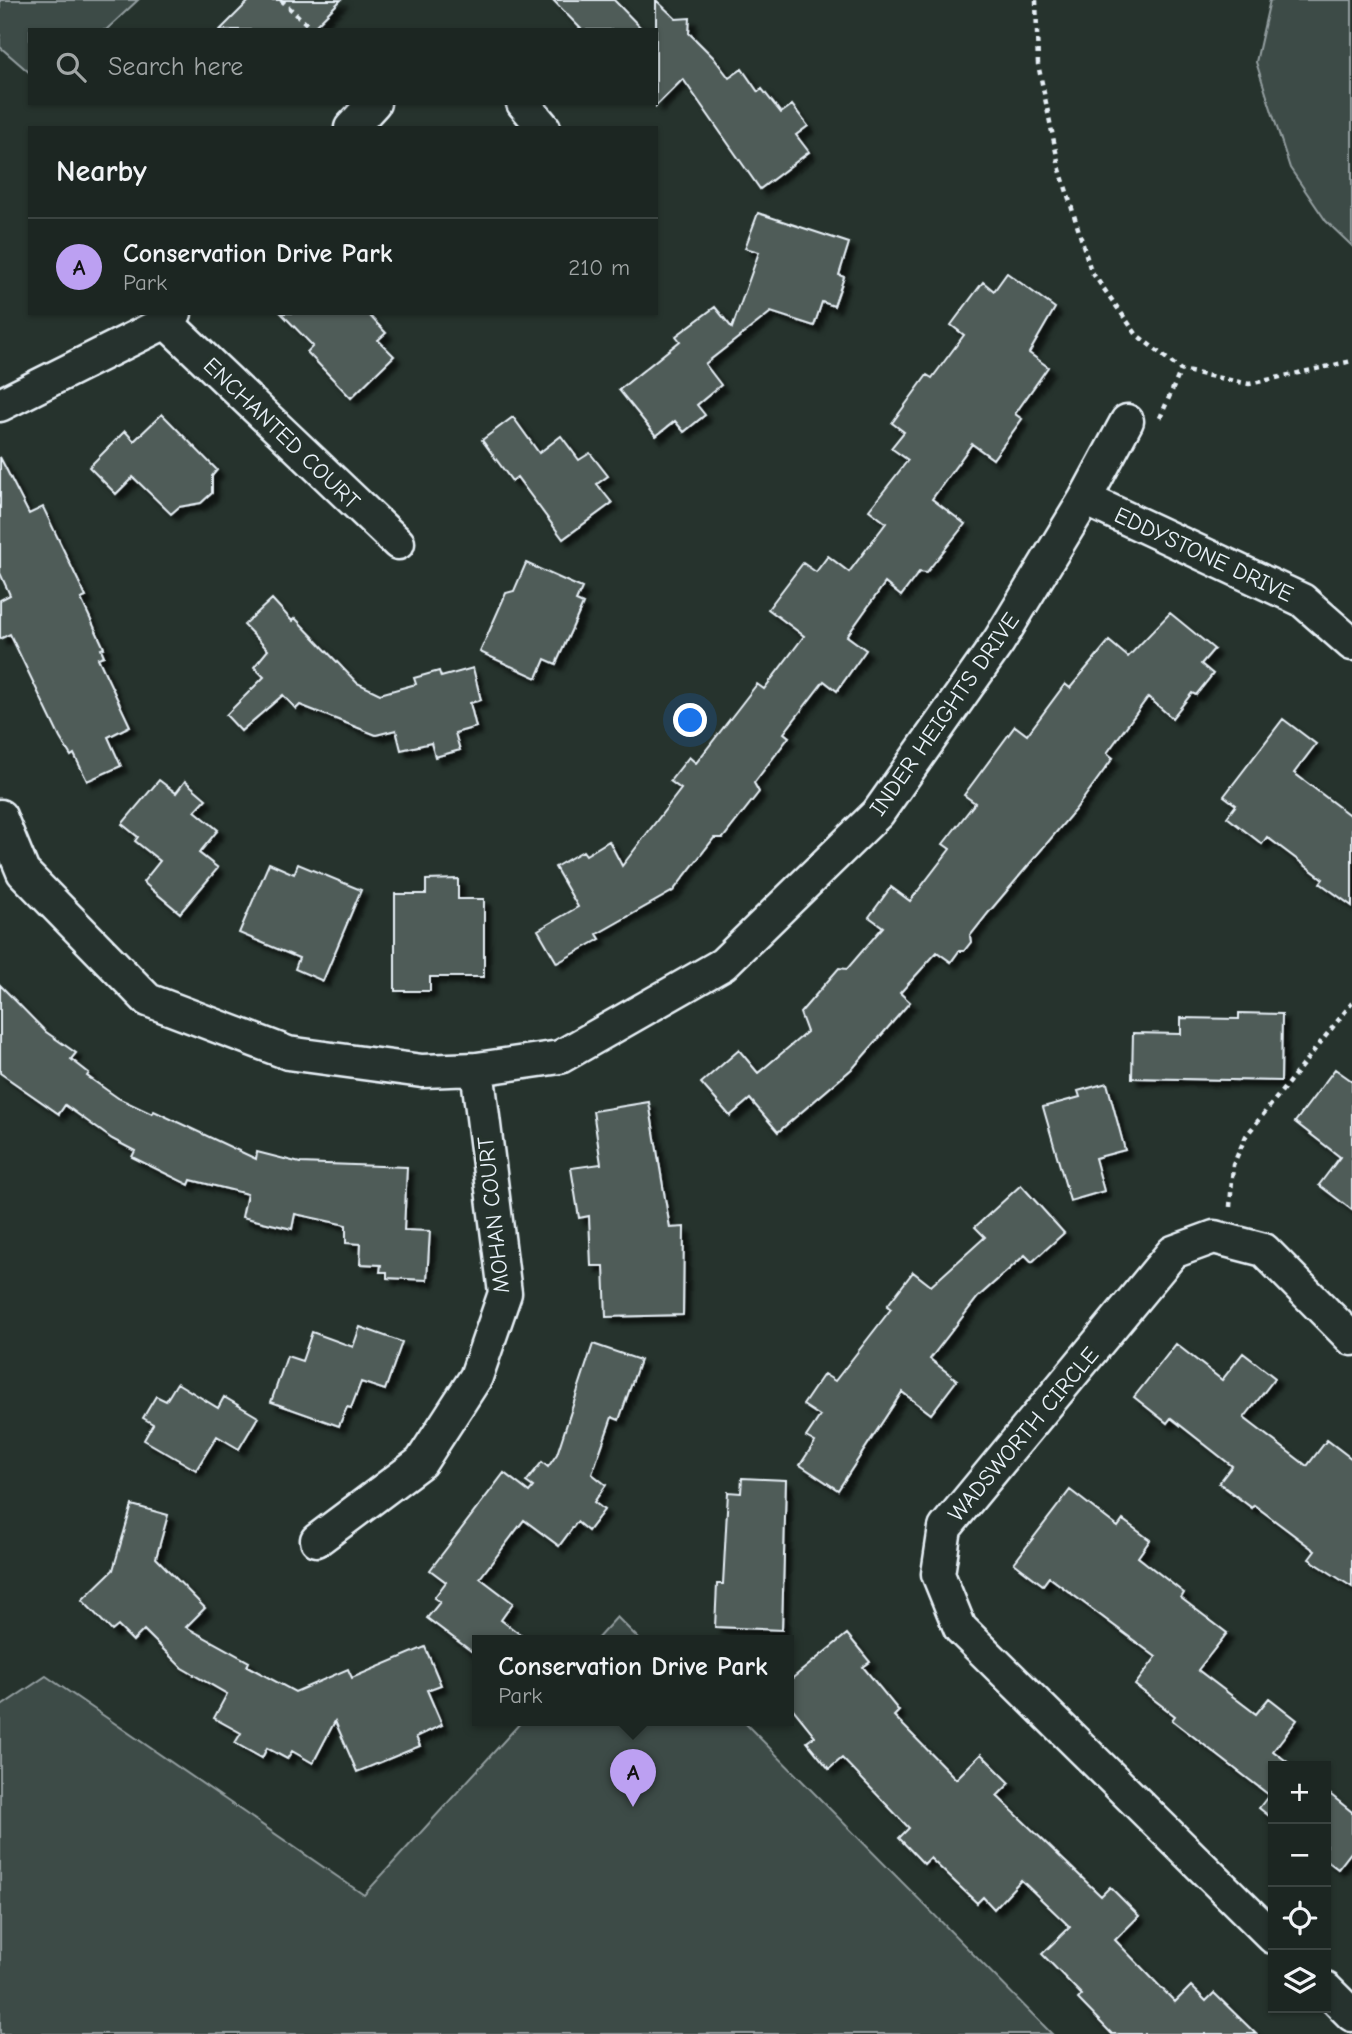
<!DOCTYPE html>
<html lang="en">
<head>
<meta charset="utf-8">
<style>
  :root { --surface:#1c2622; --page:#29322f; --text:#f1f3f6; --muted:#a0a5a5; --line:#3a4340; --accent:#bca0f2 }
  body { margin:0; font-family:"Comic Neue",sans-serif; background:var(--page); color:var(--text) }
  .controls { position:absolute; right:21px; bottom:21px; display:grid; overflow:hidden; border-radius:0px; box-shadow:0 2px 5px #0004 }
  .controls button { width:63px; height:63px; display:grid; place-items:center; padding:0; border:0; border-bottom:2px solid var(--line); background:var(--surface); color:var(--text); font:35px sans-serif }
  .you { position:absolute; left:691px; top:721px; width:24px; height:24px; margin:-18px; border:5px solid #fff; border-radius:50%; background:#1a73e8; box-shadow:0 0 0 10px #1a73e833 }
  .badge { display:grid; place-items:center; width:46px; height:46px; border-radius:50%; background:var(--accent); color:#111; font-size:23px; font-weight:700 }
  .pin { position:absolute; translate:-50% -58px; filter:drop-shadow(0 2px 4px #0008) }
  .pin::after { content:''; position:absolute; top:37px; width:24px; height:21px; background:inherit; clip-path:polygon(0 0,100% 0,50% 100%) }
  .popup { position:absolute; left:472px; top:1635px; width:322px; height:91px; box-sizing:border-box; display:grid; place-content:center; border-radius:0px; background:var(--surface); filter:drop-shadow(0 2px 5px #0005); font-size:23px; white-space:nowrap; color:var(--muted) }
  .popup b { font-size:26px; color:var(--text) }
  .popup::after { content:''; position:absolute; left:50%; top:100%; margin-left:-14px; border:14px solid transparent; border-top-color:var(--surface) }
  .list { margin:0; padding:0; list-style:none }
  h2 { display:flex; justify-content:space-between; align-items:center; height:91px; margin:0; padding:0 28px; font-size:30px }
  h2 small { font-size:23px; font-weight:400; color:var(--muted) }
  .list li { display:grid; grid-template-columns:46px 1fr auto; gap:21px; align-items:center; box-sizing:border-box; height:98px; padding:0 28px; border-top:2px solid var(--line) }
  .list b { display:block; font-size:26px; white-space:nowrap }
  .list p { margin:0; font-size:23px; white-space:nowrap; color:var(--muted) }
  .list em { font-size:23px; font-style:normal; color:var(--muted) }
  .icon { flex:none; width:38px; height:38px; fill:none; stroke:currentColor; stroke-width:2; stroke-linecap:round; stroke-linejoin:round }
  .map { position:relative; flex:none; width:1352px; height:2034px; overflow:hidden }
  .search { position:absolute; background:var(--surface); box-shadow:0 2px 5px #0004; left:28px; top:28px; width:630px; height:77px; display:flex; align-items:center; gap:18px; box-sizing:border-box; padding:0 24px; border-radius:0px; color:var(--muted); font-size:26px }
  .panel { position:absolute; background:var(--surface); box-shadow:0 2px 5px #0004; left:28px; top:126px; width:630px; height:189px; border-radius:0px }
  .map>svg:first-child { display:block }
</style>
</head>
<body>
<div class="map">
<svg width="1352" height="2034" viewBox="0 0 1352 2034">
  <defs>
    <filter id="shadow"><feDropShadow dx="6" dy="6" stdDeviation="2" flood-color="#0009"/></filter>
  </defs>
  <rect width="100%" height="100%" fill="#26332d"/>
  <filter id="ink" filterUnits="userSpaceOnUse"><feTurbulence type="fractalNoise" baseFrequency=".0143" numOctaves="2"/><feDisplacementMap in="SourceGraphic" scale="14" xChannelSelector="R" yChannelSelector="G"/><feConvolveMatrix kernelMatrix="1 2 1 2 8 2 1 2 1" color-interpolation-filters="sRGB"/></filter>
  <g filter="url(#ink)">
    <!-- green -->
    <path fill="#3e4b47" stroke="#939ea0" stroke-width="2" d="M0,0H138L106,30H30V73L0,47Z
      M1270,0H1352V246L1326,221L1290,168L1256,62Z
      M617,1617L641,1641H595Z
      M46,1676L364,1895L522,1721H743L1052,2034H0V1707Z"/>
    <!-- building -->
    <path fill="#505c59" stroke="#e8f1f8" stroke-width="2" filter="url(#shadow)" d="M250,0H341L311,30H220Z
      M553,0H614L643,30H582Z
      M656,0L676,19L690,18L689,33L713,57L729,78L742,69L758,92L762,89L781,113L792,105L808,126L796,135L809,152L760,189L683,79L656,106Z
      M758,213L849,243L839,275L844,277L834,306L822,302L814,326L771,312L705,364L721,385L697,405L705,415L684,432L675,421L656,436L619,390L680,341L676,336L715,307L732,328L759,252L745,248Z
      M1007,273L1055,308L1029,353L1048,367L1015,414L1022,419L993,459L972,444L932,499L965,524L926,573L919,572L901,596L885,583L847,636L866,650L837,691L824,681L784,733L789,737L754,783L759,792L723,838H714L673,891L597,934L600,939L557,963L538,930L578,907L555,867L583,851L586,855L609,841L622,866L681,789L670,781L689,757L696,763L757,684L764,689L804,636L768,609L803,563L816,572L828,556L849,572L886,523L869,510L908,460L891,448L904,432L892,423L927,375L932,378L964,335L951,325L983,282L994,291Z
      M281,313H367L386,333L378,340L394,356L351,398L307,352L313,346Z
      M162,414L217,470L212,476V493L201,503L179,507L171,514L133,477L116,494L89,467L125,431L134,441Z
      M513,417L539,453L561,436L579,460L590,453L608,476L597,484L612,503L563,539L517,477L512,481L482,440Z
      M0,457L29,514L43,507L86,597L81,599L104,648L101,649L104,656L98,658L130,726L108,737L121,766L87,781L74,754L71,756L60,738L10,634L0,639V600L10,595L0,573Z
      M526,563L582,588L576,601L583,604L556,664L545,659L537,678L480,652L506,593L514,591Z
      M272,599L292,621L295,618L357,683L380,694L416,684L414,678L439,671L441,677L473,668L481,700L470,703L476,727L455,733L460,750L435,757L431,743L401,750L396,730L376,735L300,705L296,709L283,695L241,731L226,715L264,677L254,667L268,650L244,625Z
      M1170,613L1214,649L1201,664L1213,674L1196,695L1192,693L1172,718L1148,697L1107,753L1113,758L1075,810L989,912L970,936L971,942L964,951H959L951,962L937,952L900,993L910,1002L854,1067L778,1132L750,1099L730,1116L701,1083L739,1050L758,1073L807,1032L800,1013L839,968L847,969L883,927L869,917L891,887L910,901L950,849L943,844L975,803L964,795L1015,726L1027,735L1065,684L1070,688L1109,641L1128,657Z
      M1283,719L1316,744L1294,773L1352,817V906L1320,883L1323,879L1267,837L1262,844L1227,817L1236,805L1224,796Z
      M159,780L176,793L185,781L206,799L195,811L218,830L199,853L218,868L180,913L143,882L160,861L135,841L138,837L122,824Z
      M269,863L294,874L298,864L361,890L323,981L295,969L299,958L239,933Z
      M458,879V899H484V977H430V991H395V894H426V880Z
      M0,985L46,1032L76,1053L71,1059L89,1073L87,1076L118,1098L152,1114L154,1111L256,1159L257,1152L300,1163L407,1167L404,1230L430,1231L427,1280L387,1278V1272H380L381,1265L360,1264L361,1244L346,1243V1225L295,1214L292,1229L242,1217L247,1194L191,1180L189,1185L132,1157L135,1151L112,1139L65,1105L59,1114L0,1073Z
      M1239,1013L1282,1014L1281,1081L1132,1078L1133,1033L1181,1034V1018L1239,1019Z
      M1335,1069L1352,1081V1210L1319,1185L1340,1157L1295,1122Z
      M1107,1083L1125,1150L1095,1158L1104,1191L1070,1201L1043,1107L1080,1097L1078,1091Z
      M649,1102L670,1228L684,1227L683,1315L606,1317L604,1266H591L589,1216L579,1218L571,1168L601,1164L593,1111Z
      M1021,1185L1064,1233L1032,1262L1025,1255L978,1297L930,1359L957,1380L931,1414L902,1392L838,1490L800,1465L815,1442L806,1437L820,1416L803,1405L824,1374L835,1381L891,1309L887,1306L913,1272L931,1286L985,1237L975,1227Z
      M360,1327L402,1342L385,1390L361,1382L351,1408L347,1407L339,1426L271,1402L287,1356L302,1361L312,1332L353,1347Z
      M593,1344L640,1360L619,1420L612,1417L592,1474L606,1485L594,1502L604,1510L588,1531L577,1522L559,1546L524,1520L480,1578L513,1603L501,1620L529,1641H477L475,1654L427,1618L440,1602L434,1598L446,1582L430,1570L504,1473L529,1492L533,1487L526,1482L542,1462L548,1467L557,1454Z
      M1176,1344L1222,1380L1243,1353L1275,1378L1244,1418L1307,1466L1327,1440L1352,1459V1587L1309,1559L1315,1551L1254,1505L1252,1508L1219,1483L1232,1466L1171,1418L1167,1423L1134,1397Z
      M177,1383L218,1408L224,1397L258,1417L239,1449L217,1436L196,1470L144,1440L153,1424L143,1418L156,1396L166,1401Z
      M742,1478L786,1480L782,1630L715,1627L717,1584H723L728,1492L741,1493Z
      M1070,1490L1118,1527L1123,1520L1150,1540L1138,1557L1184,1593L1181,1598L1227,1633L1198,1670L1256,1714L1269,1698L1297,1720L1273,1751L1293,1766H1273V1819L1259,1808L1269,1795L1172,1720L1175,1716L1135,1685L1156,1657L1049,1577L1043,1585L1014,1563Z
      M132,1505L168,1515L156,1558L205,1608L186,1627L249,1662L247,1666L295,1692L348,1669L352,1678L425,1647L441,1685L427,1690L442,1725L416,1737L420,1746L357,1772L335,1721L313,1763L292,1751L287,1759L267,1748L262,1758L235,1743L241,1733L214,1718L227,1694L182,1668L144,1630L133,1641L118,1626L112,1631L82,1600L113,1570Z
      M847,1634L870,1662L863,1667L899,1711L894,1716L956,1779L981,1754L1010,1783L997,1796L1101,1896L1110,1887L1139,1916L1115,1940L1175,2002L1191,1986L1206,2001L1214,1993L1256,2034H1112L1078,1999L1082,1995L1042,1954L1070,1927L1021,1880L994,1909L983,1897L977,1903L930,1858L924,1864L899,1838L909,1828L842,1758L829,1769L807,1742L815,1736L789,1704V1681Z
      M1326,1791L1352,1812V1851L1338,1869L1326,1860Z"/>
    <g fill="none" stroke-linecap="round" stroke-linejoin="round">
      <!-- minor casing -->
      <g stroke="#e8f1f8" stroke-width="37">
        <path id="minor" d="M523,103L544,128
          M351,128L374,103
          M166,322L398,543
          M0,405L166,322L175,313
          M1085,499L1302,600L1352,644
          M0,816L23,872L148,1000L288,1053L422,1071L477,1069L560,1057L723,964L878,813L999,641L1085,499L1127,421
          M317,1540L421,1462L476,1377L505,1293L477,1069
          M1273,1937L960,1628L938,1574L945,1528L1173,1252L1214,1237L1264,1250L1352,1339
          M1326,1989L1352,2015"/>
      </g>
      <!-- path -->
      <path stroke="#e8f1f8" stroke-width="4.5" stroke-dasharray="5 5" stroke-linecap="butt" d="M281,0L313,30
        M1036,0L1038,64L1059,166L1091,271L1137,335L1181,370L1249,384L1352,361
        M1160,418L1181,370
        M1230,1207L1233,1165L1246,1136L1352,1003"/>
      <!-- minor -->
      <use href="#minor" stroke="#26332d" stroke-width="32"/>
    </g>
  </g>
  <g text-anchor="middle" stroke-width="7" stroke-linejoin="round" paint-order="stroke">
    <!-- street labels -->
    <g font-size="23" fill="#e8f1f8" stroke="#26332d">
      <text transform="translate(282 433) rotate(44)" y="8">ENCHANTED COURT</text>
      <text transform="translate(1204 554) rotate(25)" y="8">EDDYSTONE DRIVE</text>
      <text transform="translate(944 714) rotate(-55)" y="8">INDER HEIGHTS DRIVE</text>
      <text transform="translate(493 1215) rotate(-96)" y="8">MOHAN COURT</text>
      <text transform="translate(1023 1434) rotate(-50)" y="8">WADSWORTH CIRCLE</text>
    </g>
  </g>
</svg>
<div class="controls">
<button>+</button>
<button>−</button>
<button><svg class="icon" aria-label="locate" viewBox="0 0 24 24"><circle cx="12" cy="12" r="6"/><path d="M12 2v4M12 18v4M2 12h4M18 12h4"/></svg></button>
<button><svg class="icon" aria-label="layers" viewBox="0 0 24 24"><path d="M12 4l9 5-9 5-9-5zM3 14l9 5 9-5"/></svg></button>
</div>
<div class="you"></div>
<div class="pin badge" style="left:633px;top:1807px">A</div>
<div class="popup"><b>Conservation Drive Park</b>Park</div>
<div class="search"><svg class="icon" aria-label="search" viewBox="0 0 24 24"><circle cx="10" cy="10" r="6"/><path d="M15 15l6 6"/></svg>Search here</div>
<section class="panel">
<h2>Nearby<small></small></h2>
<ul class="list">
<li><span class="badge">A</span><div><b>Conservation Drive Park</b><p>Park</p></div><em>210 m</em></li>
</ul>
</section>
</div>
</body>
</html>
